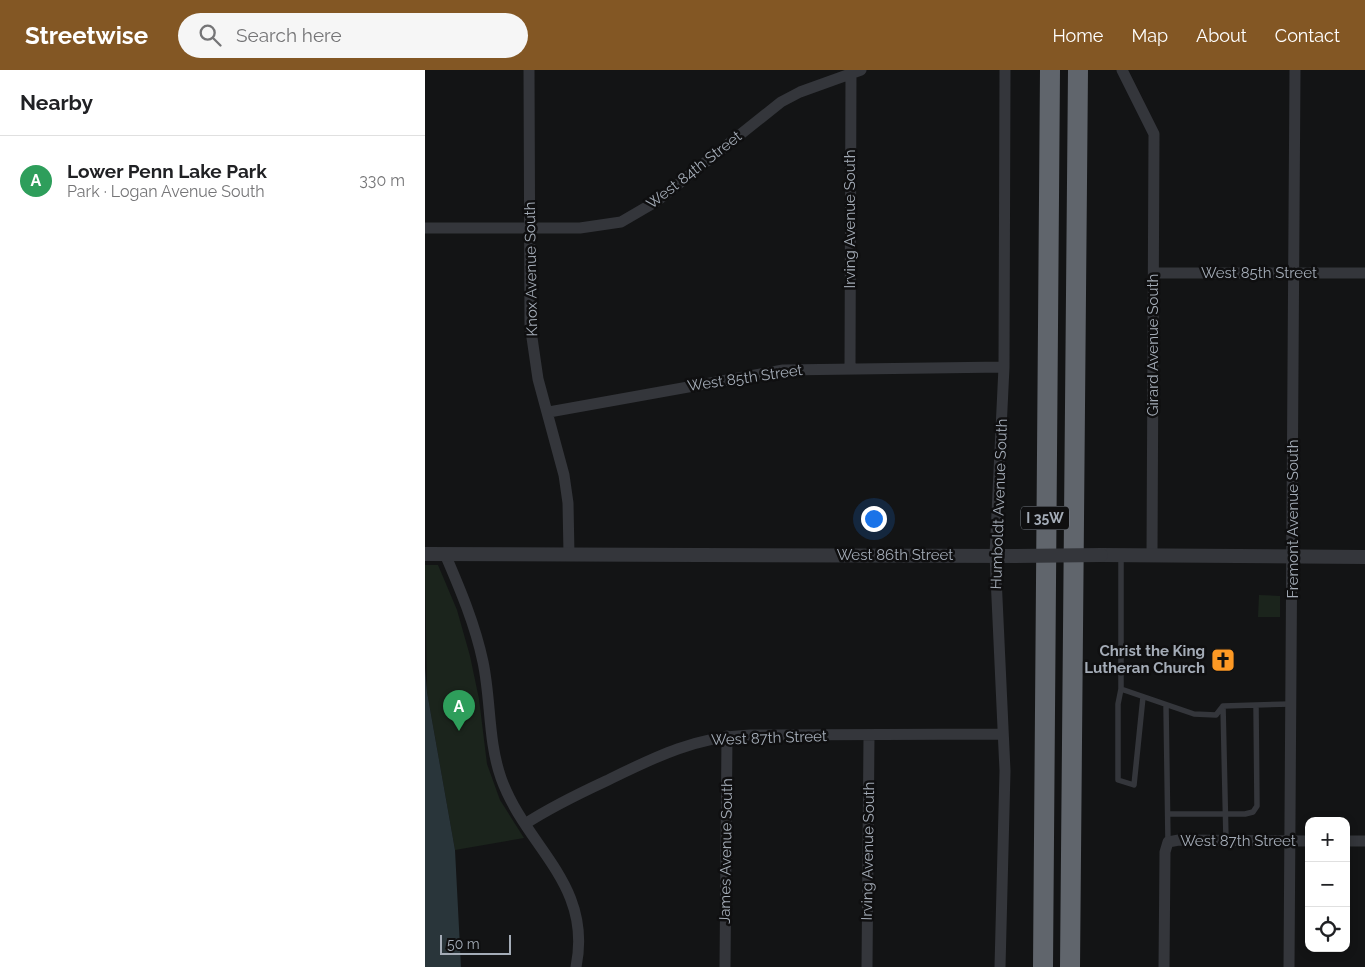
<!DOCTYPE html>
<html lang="en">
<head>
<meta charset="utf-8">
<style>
  :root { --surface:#fff; --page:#f6f6f6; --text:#202124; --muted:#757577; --line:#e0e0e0; --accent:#835724 }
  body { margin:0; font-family:Raleway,sans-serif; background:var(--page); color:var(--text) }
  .controls { position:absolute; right:15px; bottom:15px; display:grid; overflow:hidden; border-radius:10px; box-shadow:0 2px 8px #0003 }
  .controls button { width:45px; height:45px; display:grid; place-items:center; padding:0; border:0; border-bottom:1px solid var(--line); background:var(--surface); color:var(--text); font:25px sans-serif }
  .scale { position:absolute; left:15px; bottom:12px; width:71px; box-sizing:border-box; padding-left:5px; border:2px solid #a4acb7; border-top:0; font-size:14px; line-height:18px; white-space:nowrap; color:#a4acb7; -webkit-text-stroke:4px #0f0f10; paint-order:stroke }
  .you { position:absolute; left:448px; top:448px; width:18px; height:18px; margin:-12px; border:4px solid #fff; border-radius:50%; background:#1a73e8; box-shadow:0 0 0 8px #1a73e833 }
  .badge { display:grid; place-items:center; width:32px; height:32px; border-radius:50%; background:var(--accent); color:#fff; font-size:16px; font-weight:700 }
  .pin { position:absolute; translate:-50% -41px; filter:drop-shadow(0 1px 2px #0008) }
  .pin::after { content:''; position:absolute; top:26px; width:18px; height:15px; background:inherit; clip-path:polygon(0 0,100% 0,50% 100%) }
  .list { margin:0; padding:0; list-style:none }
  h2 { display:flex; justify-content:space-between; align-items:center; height:65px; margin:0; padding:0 20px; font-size:21px }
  h2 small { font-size:16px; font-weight:400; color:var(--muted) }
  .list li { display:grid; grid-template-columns:32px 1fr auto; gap:15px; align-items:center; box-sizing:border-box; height:90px; padding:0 20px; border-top:1px solid var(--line) }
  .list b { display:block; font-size:19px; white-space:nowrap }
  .list p { margin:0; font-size:16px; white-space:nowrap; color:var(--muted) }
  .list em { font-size:16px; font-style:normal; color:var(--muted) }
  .icon { flex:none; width:28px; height:28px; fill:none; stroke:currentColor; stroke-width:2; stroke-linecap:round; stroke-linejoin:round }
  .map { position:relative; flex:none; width:940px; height:897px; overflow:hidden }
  header { display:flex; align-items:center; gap:30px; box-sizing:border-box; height:70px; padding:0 25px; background:var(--accent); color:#fff }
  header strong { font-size:24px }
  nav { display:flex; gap:28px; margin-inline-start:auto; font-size:18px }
  .search { width:350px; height:45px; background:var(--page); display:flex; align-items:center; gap:12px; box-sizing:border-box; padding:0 18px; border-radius:28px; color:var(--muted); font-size:19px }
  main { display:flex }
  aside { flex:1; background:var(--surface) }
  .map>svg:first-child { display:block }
</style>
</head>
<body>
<header>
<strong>Streetwise</strong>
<div class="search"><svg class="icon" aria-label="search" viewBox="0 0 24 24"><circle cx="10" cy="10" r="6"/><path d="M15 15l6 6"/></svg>Search here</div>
<nav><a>Home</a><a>Map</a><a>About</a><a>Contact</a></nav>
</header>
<main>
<aside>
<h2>Nearby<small></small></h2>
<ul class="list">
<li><span class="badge" style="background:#2e9e5b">A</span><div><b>Lower Penn Lake Park</b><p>Park · Logan Avenue South</p></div><em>330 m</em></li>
</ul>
</aside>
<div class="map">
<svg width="940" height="897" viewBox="0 0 940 897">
  <rect width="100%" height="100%" fill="#131415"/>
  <!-- green -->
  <path fill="#1b241c" d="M0,495H13L32,540L45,586L54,629L62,694L75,730L99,768L30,780L2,622Z
    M834,525L855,526V547H833Z"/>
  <!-- water -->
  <path fill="#29353a" d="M0,598L2,622L30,780L36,897H0Z"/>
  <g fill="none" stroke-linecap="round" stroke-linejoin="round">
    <!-- service -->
    <path stroke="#34363b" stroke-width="5.5" d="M696,486V619L769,644L791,645L798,636L866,634
      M696,619L693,634V710L709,715L718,627
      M741,635L743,772
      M798,636L801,770
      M743,744H820L828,742L832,736L831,635"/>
    <!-- minor -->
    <path stroke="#34363b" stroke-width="11" d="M104,0L105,254L113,309L139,405L143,433L144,484
      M697,0L729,64L727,486
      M0,158H155L196,152L232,131L356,32L375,22L436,0
      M729,203H940
      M425,298L426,0
      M124,342L358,300L579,297
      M20,484C35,519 50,554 58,592C66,630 63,671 76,708C101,778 168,813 151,897
      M100,754C126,737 153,724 181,711C230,687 269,667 325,665L578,664
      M921,771H940
      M300,897L302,666
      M442,897L444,666
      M575,897L580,701L570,485L579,297L580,0
      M739,897L740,782L743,772L754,770L884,771
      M864,897L870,0"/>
    <!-- tertiary -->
    <path stroke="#34363b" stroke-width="14" d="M0,484L588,486
      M676,485L940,487"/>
    <!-- motorway -->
    <path stroke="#60656c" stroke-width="20" d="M618,897L625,0
      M645,897L653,0"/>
    <!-- tertiary-bridge -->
    <path stroke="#34363b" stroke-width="14" d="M588,486L676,485"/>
  </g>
  <!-- icons -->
  <defs>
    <g id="church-square" transform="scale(1.25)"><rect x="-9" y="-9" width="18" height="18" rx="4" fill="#fd9924" stroke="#0f0f10"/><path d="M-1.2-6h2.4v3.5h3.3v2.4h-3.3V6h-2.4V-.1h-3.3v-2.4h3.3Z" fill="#111"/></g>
  </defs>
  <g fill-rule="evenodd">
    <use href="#church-square" x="798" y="590"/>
  </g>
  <g text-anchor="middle" stroke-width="5" stroke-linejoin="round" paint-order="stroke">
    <!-- shield labels -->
    <rect fill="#0f0f10" stroke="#777d85" stroke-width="1" x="596" y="436.5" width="48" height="23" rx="4"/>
    <g font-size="14" font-weight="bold" fill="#a4acb7">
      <text x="620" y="453">I 35W</text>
    </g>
    <!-- street labels -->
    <g font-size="15" fill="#a4acb7" stroke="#0f0f10">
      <text transform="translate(269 100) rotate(-38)" y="5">West 84th Street</text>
      <text transform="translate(425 149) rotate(-90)" y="5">Irving Avenue South</text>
      <text transform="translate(106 199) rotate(-91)" y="5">Knox Avenue South</text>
      <text x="834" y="208">West 85th Street</text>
      <text transform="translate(728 275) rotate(-90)" y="5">Girard Avenue South</text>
      <text transform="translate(320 308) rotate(-8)" y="5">West 85th Street</text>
      <text transform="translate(574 434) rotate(-88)" y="5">Humboldt Avenue South</text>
      <text transform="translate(868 449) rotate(-90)" y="5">Fremont Avenue South</text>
      <text x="470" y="490">West 86th Street</text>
      <text transform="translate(344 668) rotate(-2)" y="5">West 87th Street</text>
      <text x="813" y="776">West 87th Street</text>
      <text transform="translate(301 781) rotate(-89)" y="5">James Avenue South</text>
      <text transform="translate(443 781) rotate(-89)" y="5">Irving Avenue South</text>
    </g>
    <!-- poi labels -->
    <g font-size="15" font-weight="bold" fill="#a4acb7" stroke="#0f0f10" text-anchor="end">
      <text x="780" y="586">Christ the King<tspan x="780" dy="17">Lutheran Church</tspan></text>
    </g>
  </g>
</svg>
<div class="controls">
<button>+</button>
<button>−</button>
<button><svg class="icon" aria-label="locate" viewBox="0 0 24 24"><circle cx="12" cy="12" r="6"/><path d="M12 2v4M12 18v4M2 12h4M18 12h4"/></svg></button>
</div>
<div class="scale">50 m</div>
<div class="you"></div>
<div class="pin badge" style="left:34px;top:661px;background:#2e9e5b">A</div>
</div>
</main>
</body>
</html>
